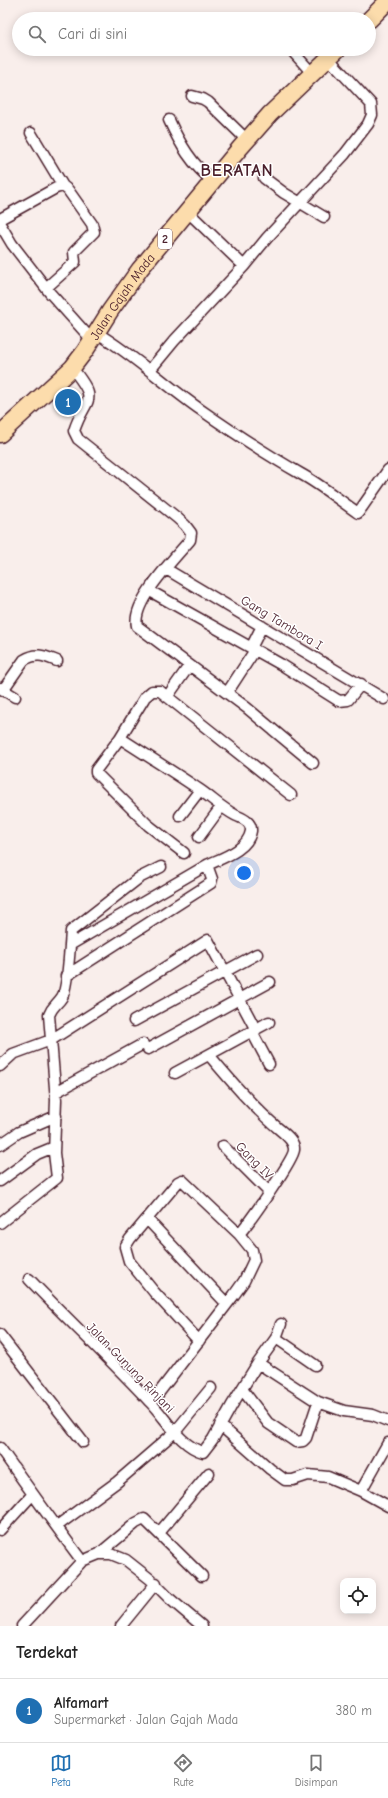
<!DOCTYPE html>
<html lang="id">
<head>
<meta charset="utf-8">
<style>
  :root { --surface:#fff; --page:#f2f2f2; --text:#222; --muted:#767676; --line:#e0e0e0; --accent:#1f6fb2 }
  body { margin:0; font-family:"Comic Neue",sans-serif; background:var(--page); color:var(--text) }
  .controls { position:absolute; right:12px; bottom:12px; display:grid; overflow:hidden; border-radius:8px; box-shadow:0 2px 10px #0003 }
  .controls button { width:36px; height:36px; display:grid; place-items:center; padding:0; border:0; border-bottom:1px solid var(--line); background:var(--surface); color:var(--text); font:20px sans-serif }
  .you { position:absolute; left:244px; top:873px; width:14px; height:14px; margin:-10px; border:3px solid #fff; border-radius:50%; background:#1a73e8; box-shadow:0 0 0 6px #1a73e833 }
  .badge { display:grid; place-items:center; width:26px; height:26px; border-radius:50%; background:var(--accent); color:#fff; font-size:13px; font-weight:700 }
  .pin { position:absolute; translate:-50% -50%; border:2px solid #fff; box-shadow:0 1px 4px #0006 }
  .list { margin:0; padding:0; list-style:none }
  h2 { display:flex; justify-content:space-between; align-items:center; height:52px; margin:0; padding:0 16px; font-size:17px }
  h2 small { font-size:13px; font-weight:400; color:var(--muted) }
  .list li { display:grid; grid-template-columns:26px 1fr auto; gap:12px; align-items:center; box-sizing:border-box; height:64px; padding:0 16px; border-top:1px solid var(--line) }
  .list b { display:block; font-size:15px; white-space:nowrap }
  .list p { margin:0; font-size:13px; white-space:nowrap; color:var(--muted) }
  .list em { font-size:13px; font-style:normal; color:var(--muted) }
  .icon { flex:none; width:22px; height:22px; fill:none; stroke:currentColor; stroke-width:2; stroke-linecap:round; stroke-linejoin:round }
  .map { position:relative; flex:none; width:388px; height:1626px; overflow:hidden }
  .search { position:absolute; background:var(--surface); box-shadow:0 2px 10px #0003; left:12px; right:12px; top:12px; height:44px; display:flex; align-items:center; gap:10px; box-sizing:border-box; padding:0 14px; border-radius:22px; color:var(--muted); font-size:15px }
  .sheet { height:116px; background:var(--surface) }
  nav { display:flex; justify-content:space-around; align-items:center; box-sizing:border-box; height:56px; border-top:1px solid var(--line); background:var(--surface); font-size:11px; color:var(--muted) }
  nav a { display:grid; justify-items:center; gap:2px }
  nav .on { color:var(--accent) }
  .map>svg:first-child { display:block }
</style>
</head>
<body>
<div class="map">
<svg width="388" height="1626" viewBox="0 0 388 1626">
  <rect width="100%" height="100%" fill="#f9eeeb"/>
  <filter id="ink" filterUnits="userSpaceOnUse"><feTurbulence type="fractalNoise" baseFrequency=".025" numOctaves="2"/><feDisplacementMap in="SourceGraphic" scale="8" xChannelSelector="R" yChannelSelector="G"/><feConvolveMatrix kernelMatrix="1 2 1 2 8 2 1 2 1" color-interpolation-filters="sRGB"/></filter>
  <g filter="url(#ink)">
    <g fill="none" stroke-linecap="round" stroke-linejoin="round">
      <!-- minor casing -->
      <g stroke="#4a1f2b" stroke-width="13">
        <path id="minor" d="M294,53L312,73
          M192,96L203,99L208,102L247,140
          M169,120C180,144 192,165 213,181
          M31,133L63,186
          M264,178L284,193L324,217
          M188,212L244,266
          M0,219L56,188L63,186L68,190L92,224L94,232L74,252L75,262L46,288
          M0,224L12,244L50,293L92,340
          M97,333C134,355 165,385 201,410C234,433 266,454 301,474C321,485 339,500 358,513L388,470
          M72,368C101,404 85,396 74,431L78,439L176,517L185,525L191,533L190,540C175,558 131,602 137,626L247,708L313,763
          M150,370L174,341L244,266L267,238L345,154L368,124L372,115L371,104L328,58
          M166,569L384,699
          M150,591L282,665L339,701L348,700L361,684
          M251,648L262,626
          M0,688L15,697
          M3,690L24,660C37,652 44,656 57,661
          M227,693L255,650
          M167,697L189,666
          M180,816L200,790
          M199,837L221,807
          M184,853L148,825L96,773V770L120,738L145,697L152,691H160L291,795
          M70,945L207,865C222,858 248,850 251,831C252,821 241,818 235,815C220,807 211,797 197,788C172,771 146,755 120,738
          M66,976L211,883L212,879L207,865
          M134,1021L257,954
          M252,1032L269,1064
          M148,1049L270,982
          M209,1055C231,1081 253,1107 279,1129C285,1134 295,1141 294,1150C294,1159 248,1224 239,1234
          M0,1066L13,1054L51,1040L208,940L256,1030
          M175,1073L269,1022
          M56,1092L143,1044
          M0,1145L19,1132L56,1116
          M223,1146L269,1192
          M0,1181L37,1154L54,1147
          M147,1219L227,1304
          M0,1223L57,1178L54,1153L56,1100L49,1015C53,1005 57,1005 62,997C68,988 70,944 71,931L139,878L161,867
          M29,1279C69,1321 111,1360 150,1402C165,1417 181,1447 203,1452L213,1439L232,1405L258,1363L276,1338L281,1324
          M0,1335L83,1442
          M276,1338L315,1365
          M258,1363L318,1402L344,1411L373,1415L388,1421
          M242,1389L268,1423L296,1442L303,1441L306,1438L318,1402
          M151,1403L234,1295L244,1281L254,1260L252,1250L239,1234L182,1180L178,1182L130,1239L125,1247L129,1261L154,1292L199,1341
          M220,1425L270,1469L285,1480H293L308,1475L328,1477L361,1491L388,1506
          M0,1448C27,1486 54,1524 82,1561
          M361,1491L388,1443
          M57,1526L117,1482L175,1432L211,1388
          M0,1530L32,1495
          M159,1533L209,1473
          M99,1554L136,1523L144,1519L202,1576
          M22,1626L82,1561L99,1554H111L126,1560L150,1579L170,1599L202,1626
          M121,1626L156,1583"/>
      </g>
      <!-- trunk casing -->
      <g stroke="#4a1f2b" stroke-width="19">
        <g id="trunk">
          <path d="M369,20L388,1"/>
          <path id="s1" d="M0,434L72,368L85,351L110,311L140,269L240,148L270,114L338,49"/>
        </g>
      </g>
      <!-- minor -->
      <use href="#minor" stroke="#fff" stroke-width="10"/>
      <!-- trunk -->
      <use href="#trunk" stroke="#fcdcac" stroke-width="16"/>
    </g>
  </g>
  <g text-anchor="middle" stroke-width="3" stroke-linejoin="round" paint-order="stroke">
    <!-- shield labels -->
    <rect fill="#fff" stroke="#80626b" stroke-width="1" x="158" y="229" width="14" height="20" rx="3"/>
    <g font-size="12" font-weight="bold" fill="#4a1f2b">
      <text x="165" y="243">2</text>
    </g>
    <!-- street labels -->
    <g font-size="13" fill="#4a1f2b" stroke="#fff">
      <text dy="5" stroke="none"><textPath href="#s1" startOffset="185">Jalan Gajah Mada</textPath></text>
      <text transform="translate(282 622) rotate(31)" y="5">Gang Tambora I</text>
      <text transform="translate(255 1160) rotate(45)" y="5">Gang IV</text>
      <text transform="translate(131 1367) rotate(46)" y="5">Jalan Gunung Rinjani</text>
    </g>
    <!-- district labels -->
    <g font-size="17" font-weight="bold" letter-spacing="1" fill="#4a1f2b" stroke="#fff">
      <text x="237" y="176">BERATAN</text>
    </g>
  </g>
</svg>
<div class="controls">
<button><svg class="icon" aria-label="locate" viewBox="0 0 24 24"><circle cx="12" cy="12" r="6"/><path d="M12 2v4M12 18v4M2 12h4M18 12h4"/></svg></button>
</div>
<div class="you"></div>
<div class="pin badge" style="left:68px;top:402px">1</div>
<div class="search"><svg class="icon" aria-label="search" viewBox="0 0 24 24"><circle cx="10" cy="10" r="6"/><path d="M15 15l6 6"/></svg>Cari di sini</div>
</div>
<section class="sheet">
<h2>Terdekat<small></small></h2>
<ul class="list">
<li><span class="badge">1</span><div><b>Alfamart</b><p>Supermarket · Jalan Gajah Mada</p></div><em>380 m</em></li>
</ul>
</section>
<nav>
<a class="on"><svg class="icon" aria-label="map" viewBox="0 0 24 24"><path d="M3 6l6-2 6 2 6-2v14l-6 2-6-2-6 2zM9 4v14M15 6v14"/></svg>Peta</a>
<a><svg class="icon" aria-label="directions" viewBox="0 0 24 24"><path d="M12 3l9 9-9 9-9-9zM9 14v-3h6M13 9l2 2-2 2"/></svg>Rute</a>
<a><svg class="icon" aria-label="saved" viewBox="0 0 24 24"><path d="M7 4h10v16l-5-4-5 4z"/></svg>Disimpan</a>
</nav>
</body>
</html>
